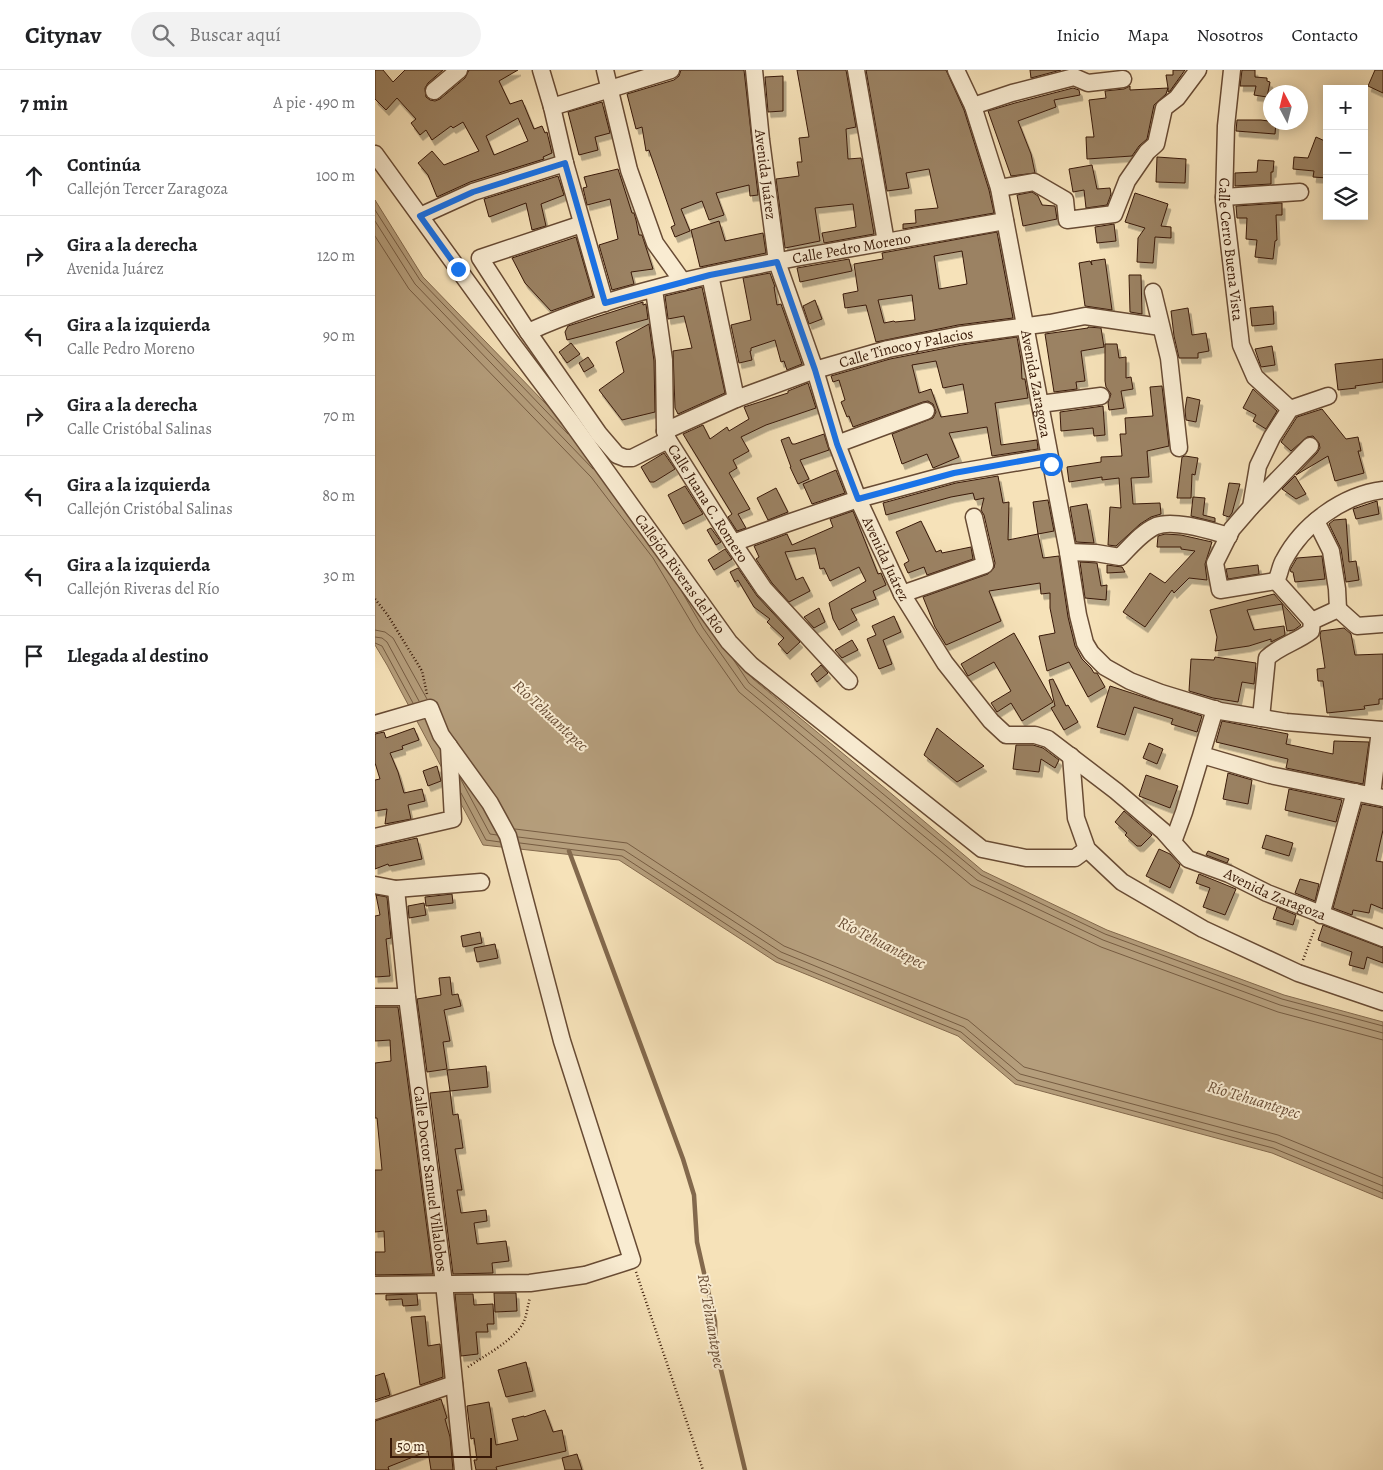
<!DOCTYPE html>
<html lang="es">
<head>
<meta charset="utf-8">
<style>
  :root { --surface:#fff; --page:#f2f2f2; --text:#202124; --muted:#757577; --line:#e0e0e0 }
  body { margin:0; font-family:Alegreya,serif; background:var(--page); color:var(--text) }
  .controls { position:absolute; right:15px; top:15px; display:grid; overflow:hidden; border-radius:0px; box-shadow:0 2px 12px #0003 }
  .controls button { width:45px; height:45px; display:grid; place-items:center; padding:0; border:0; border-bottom:1px solid var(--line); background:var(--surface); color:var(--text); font:25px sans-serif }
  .compass { position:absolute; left:888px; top:15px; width:45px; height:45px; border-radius:50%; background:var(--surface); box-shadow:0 2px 12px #0003; rotate:353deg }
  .scale { position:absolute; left:15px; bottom:12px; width:102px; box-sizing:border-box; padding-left:5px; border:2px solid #381907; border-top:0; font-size:14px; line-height:18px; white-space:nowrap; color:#381907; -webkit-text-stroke:4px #f9ecd2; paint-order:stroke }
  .stop { position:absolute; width:15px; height:15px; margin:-11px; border:4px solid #1a73e8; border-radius:50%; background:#fff }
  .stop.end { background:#1a73e8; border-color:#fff; box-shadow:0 1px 5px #0008 }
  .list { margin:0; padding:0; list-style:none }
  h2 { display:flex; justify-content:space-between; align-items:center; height:65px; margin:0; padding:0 20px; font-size:21px }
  h2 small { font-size:16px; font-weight:400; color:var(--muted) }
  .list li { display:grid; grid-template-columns:32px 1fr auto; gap:15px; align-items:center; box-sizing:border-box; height:80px; padding:0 20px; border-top:1px solid var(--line) }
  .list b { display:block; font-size:19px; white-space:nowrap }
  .list p { margin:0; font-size:16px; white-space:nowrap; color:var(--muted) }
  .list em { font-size:16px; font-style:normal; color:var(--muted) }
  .icon { flex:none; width:28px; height:28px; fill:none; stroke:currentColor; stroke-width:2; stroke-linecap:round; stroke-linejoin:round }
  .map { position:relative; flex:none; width:1008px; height:1400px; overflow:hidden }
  header { display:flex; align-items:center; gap:30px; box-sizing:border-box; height:70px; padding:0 25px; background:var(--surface); border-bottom:1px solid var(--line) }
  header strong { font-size:24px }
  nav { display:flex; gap:28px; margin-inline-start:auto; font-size:18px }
  .search { width:350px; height:45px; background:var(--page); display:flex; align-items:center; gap:12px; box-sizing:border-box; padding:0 18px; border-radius:28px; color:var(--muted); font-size:19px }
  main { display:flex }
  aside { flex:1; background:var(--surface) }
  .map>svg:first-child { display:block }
</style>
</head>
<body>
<header>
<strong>Citynav</strong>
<div class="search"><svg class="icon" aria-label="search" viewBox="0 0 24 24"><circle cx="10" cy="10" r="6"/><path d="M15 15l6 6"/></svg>Buscar aquí</div>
<nav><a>Inicio</a><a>Mapa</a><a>Nosotros</a><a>Contacto</a></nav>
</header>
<main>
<aside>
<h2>7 min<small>A pie · 490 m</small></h2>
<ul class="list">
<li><svg class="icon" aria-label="ahead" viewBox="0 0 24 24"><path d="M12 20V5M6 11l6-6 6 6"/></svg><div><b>Continúa</b><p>Callejón Tercer Zaragoza</p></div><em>100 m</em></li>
<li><svg class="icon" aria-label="right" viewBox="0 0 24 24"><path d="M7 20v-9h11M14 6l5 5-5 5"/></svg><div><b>Gira a la derecha</b><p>Avenida Juárez</p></div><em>120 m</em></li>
<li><svg class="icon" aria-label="left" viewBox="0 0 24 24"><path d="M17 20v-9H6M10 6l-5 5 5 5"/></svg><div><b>Gira a la izquierda</b><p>Calle Pedro Moreno</p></div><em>90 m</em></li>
<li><svg class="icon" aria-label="right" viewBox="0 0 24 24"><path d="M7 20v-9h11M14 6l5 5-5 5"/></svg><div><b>Gira a la derecha</b><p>Calle Cristóbal Salinas</p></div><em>70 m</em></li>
<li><svg class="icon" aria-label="left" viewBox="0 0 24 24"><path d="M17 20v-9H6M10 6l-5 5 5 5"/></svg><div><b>Gira a la izquierda</b><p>Callejón Cristóbal Salinas</p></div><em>80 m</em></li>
<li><svg class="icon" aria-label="left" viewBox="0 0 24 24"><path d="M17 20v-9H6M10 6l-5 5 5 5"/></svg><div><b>Gira a la izquierda</b><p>Callejón Riveras del Río</p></div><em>30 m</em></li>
<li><svg class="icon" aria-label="arrive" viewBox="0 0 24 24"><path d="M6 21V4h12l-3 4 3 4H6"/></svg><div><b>Llegada al destino</b></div></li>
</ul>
</aside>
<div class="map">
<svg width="1008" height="1400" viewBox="0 0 1008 1400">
  <defs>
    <filter id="shadow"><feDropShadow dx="3" dy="5.5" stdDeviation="0" flood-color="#0004"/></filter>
  </defs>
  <rect width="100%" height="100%" fill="#f6e2b9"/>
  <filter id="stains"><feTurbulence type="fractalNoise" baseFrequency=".004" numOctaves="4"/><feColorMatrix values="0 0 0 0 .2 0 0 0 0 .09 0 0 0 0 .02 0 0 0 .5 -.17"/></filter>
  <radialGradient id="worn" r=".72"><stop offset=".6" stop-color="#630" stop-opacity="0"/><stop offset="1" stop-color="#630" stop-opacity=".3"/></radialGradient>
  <!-- water -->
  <path fill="#b59e7c" stroke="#83694d" d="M0,130L48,207L230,395L378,609L512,720L608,801L732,860L909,925L1008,952V1129L897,1083L640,1014L583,966L401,892L244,790L108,775L12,595L0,575Z"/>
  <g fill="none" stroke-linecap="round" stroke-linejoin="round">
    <!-- shore -->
    <path stroke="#765c42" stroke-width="1" d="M0,140L45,210L193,364
      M0,151L40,214L218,399
      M0,166L34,219L216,407L278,488L322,562L364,622L596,815L726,877L903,942L1008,970
      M307,522L328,558L370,618L602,810L728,870L905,935L1008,963
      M0,560L10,562L18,568L52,629
      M0,567L7,568L12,572L44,631
      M0,573L7,576L38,633
      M358,589L374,613L606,805L730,864L907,929L1008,956
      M85,708L115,764L122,765
      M86,723L111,770L125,772
      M140,759L252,773L409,876L593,950L649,997L903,1065L1008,1108
      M143,767L249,780L406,882L589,957L645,1004L900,1072L1008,1116
      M145,773L247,786L403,888L586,962L642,1010L898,1078L1008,1123"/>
    <!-- stream -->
    <path stroke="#83694d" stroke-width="4.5" d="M194,781L308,1089L319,1125L322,1172L340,1251L341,1279L370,1400"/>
  </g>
  <!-- building -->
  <path fill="#9b8264" stroke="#381907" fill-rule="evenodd" filter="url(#shadow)" d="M0,0H8L18,12L30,0H68L53,13L50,18L51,27L55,30L60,31L65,29L90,8L94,0H143L124,11L135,34L147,30L159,59L167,56L170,63L172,62L177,83L168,87L169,89L95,112L62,127L53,105L43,93L57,81L69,95L104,81L88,52L78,58L76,56L57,70L51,60L45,65L36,53L41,49L22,28L11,40L0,29ZM143,48L153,71L119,85L111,66Z
    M306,0H369L383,125L375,126L374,115L341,123L349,145L334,150L327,131L306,139L315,161L300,167L296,157L300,155L274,80L271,81L267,57L261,59L252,24L299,10L304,6Z
    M422,0H471L481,57L471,59L473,89L486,88L499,164L449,173L447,163L481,157L478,134L440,138L445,171L410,178L401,109L424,106L422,92H427L424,68L434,67Z
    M491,0H571L589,40L614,120L619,143L528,159V154L541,153L540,140L563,138L557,113L554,99L531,103L534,118L512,121Z
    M655,0H686L656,8Z
    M798,0H810L795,21L793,22V18L791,24L779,35L772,69L764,76L757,86L712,89L711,67H719L714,30L731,28L730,21L749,19L755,16V20L793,18L791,5H798Z
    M867,0H880V7L892,8V11L895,12L892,27L879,25L881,16H865Z
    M1000,0H1008V23L993,16Z
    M408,6V41L393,42L390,7Z
    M698,18L704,20L705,25L679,30L681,37L643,51L656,84L660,103L636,106L613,41L640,33Z
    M227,32L235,63L220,67L223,80L204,85L193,42Z
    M862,50H886L901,52L900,64L861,61Z
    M941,67L952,72V108L938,107L939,101L918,99L919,87L933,88Z
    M782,87L811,89L810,113L781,112Z
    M883,90L899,91L898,102H896V114L860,116V103L882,102Z
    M717,95L722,119L735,118L736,124L732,135L711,138L709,120L698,122L694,99Z
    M243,99L257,143H259L261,150L264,165H267L278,199L256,202L259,214L237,220L224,175L243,169L235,129L212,135L208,118L212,117L209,107Z
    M183,106L189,125L166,134L171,156L157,160L151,133L114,147L109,129Z
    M657,122L663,126L667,135L680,136L682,149L648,156L642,125Z
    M760,123L793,134L786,156L796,157V168L780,167L778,193L762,192L763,168L770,158L750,152Z
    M907,133V145H901L902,170L900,171L898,189L880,187L882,170L871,169L872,148H862L861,136Z
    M344,151L350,171L388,163L391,183L325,197L316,160Z
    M739,154L741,171L722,173L720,157Z
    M622,162L638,248L583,255L501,272L491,235L470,238L468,224L483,221L479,194L508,189L507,183ZM587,181L592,214L564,219L559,186ZM537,225L540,250L520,252L519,251L509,253L503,230Z
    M201,167L218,226L176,241L150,213L137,188Z
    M474,189L477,201L425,212L422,198Z
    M730,189L737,240L710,236L704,193L715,191L717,195L716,191Z
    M395,203L400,217H399L402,235L406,234L427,294L412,300L409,291L406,292L400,270L376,278V281H375L377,290L364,293L356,255L376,250L368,208Z
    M754,205H766L767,244L755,242Z
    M327,217L350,323L303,344L300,338L298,281L317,278L309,246L293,249L290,226Z
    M440,230L447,249L434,254L428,236Z
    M268,232V235L271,234L273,249L192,270L190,262L193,256Z
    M898,236L899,254L877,256L875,238Z
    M813,238L817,265L831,263L834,281L823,283V288H804L799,266L796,241Z
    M274,254L279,291L280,342L247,350L224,320L249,302L241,272Z
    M713,257L726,258L729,277L706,281L710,311L701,312L702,319L679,322L670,264L713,258Z
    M642,267L646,290L647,309H650L653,328L620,333L626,375L662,370L663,379L617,386L612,357L574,363L584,387L558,398L552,384L527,394L517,364L558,348L561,342L558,334L553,331L548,332L478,357L474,346L472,347L466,332L470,330L464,310L458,312L456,306L515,289L587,275ZM561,291L568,318L588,314L593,343L566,347L556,319L544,323L537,295Z
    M196,273L205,284L192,293L184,282Z
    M730,274H742L744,288L751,287V308L756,307L758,319L746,321L749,338L734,340L733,333L736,324L731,317L730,311Z
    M897,276L900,295L886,297L880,279Z
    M213,287L219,296L209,302L204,293Z
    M1008,289V312L980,316L981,318L963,320L960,294Z
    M433,313L441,338L391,355L366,367L374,381L358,390L362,398L354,403L375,439L363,444L371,458L362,461L353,447L357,444L308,364L328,355L335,369L352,357L354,361L374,349L369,337L413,323V321Z
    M787,316L794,376L772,381L774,407L756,408L758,434L785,433L786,444L776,447L765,454L741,476L733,475L735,437L746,438L744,408L727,410V407L694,412L692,397L726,392V387L747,386L745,364H751L750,348L778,346L775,317Z
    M878,319L902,341L891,359L878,351L881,345L868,338Z
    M812,327L825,330L821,352L811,350L810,340Z
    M728,336L730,365L719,366L718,358L686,361L685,342Z
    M947,339L971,369L983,367L986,381H983L989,403L960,411L953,386L921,405L942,383L945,378L944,373L938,366L932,367L916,381L906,372L922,347Z
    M449,364L454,380L425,390L434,409L423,414L415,397H416L406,370L414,367L417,374H420Z
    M289,383L300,399L279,412H275L266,397Z
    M810,386L823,388L820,405L817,404L816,428H802L807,387Z
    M461,400L470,423L437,434L428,414Z
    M623,406L628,433L634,432L633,470L663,464L668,488L684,486L693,547L700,576L707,589L716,598L719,603H722L730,617L713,627L694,592L672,601L664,566L680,563L675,538V523L666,524L665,513L614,521L626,551L571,575L560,557L548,527L613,504L619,498L620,493L609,445L606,440L609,428L600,430L598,423L576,427L511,445L508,433L581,413Z
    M920,406L931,424L921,429L907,419Z
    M854,413L865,414L857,443L854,447L848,445Z
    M310,416L328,444L308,454L293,425Z
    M401,418L413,442L393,450L382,428Z
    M818,427L830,428L828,445L840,448V452L816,446Z
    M673,430L679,461L663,464L658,432Z
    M1002,431L1004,444L981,449L978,439Z
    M712,434L719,473L701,472L695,437Z
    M478,441L503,504L506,503L511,515L498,521L501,529L476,539L482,550L464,560L458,549L454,533L491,511L484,497L455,511L449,498L445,499L440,478L410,482L421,510L428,507L435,521L414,532L397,513L381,489L384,487L379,476L412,464L417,475L458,457L455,449Z
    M971,449L974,492L981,491L984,510L971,512L966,479L954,454L959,450Z
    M546,451L561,482L566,480L567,483L596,477L598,489L552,505L549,497L533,503L529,494L534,491L521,462Z
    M336,458L346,472L341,475L332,460Z
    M790,464L806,465L837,472L830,494L832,510L814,508L799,523L797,520L770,557L748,542L775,503L790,513L820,481L806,479V477H782L783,466Z
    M350,479L357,489L339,500L333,490Z
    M947,486L950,509L920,512L918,502H916L915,500L922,488Z
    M705,492L722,493L726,516L732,515L731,530L710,528Z
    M732,495L747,497L750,502L732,503Z
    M883,495L884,504L853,509L851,499Z
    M363,498L382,526L425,572L412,584L403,574L409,568L392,552L395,549L379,537L363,510L360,512L355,502Z
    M899,524L926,555L919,560L912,561L907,534L872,540L879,560L909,556L910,565L896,572V569L874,576L840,581L842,567L835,540Z
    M444,538L450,552L439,558L429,547Z
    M519,546L526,562L508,570L517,594L504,599L492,569L501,565L497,556Z
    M969,558L976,564L980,585L1008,584V629H1004V634L989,636L990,639L952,643L948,611H943L942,599L950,598L945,565L946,561Z
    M639,563L678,632L647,651L636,633L622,642L616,633L636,621L619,592L593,606L586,594Z
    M477,570L483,580L467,588L460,580Z
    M840,587L881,593L879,614L867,612L863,632L838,628L814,621L816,589L839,590Z
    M446,595L453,603L442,612L436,604Z
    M678,609L691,636L693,635L703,652L689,660L676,638L680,636L674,610Z
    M735,616L827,646L822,662L796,654L798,649L759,637L750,665L722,657Z
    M847,651L913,664L911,674L958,684L959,671L994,672L988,714L911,698L913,689L841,672Z
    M39,658L44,670L27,676L28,679L15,683L23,702L29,723L47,719L50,731L33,735L36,749L10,754L12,739L0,741V710L5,709L0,693V664L9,662L11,668Z
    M562,658L609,696L582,712L549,685Z
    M774,673L788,679L782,694L768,688Z
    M641,675H658L668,678L684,690L680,698L666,689L664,702L638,699Z
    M62,696L66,711L53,716L48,701Z
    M853,703L877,710L873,734L848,729Z
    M771,705L803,716L795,738L764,726Z
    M914,719L967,730L961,752L910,740Z
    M987,734L1008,738V760L1001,791L1008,792V839L996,834L994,843L978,840L977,845L958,838Z
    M749,741L777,765L766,776H762L750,765L752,763L740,752Z
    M891,765L918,773L914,786L887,778Z
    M42,768L47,789L14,796L13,794L0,799V777Z
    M784,779L795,784L805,795L795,818L771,806Z
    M833,781L854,789L852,793L831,785Z
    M824,804L861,819L850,845L828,837L835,818L821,813Z
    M925,809L944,814L940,831L920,823Z
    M77,824L78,833L51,836L50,827Z
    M1,825L12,827L16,868L11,869L15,906L0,907V846L5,845Z
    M49,833L51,845L34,848L33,836Z
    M902,837L921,845L918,855L898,849Z
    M948,855L1008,878V893L992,887L989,899L974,895L977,882L943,870Z
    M105,862L107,873L88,877L86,866Z
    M120,874L123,888L102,892L99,878Z
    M75,907L77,925L83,924L86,936L69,940L75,971L68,972L72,999L52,1002L42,929L66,925L64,908Z
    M0,937H23L58,1204L0,1205V1182H10L9,1161L0,1162V1100H7L2,1048H0V993L16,991L15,970L0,971Z
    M111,996L113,1017L75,1021L72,1000Z
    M75,1021L78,1045L83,1044L88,1078L80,1079L87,1120H82L86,1143L111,1140L112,1151L99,1153L102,1174L131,1171L134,1191L117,1193L118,1203L78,1204L55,1023Z
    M119,1223H141L142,1241L120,1242Z
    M42,1224L43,1235L28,1236L27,1229L11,1230V1225Z
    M80,1224H98L99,1235L118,1234L119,1254H112L113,1262H101L103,1284L86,1286Z
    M50,1246L53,1276L65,1274L68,1307L45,1315L36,1247Z
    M151,1292L158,1321L131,1327L123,1300Z
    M9,1303L15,1325L0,1330V1306Z
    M66,1329L72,1348L70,1349L75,1367L78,1400H56L53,1381L13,1397L14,1400H0V1351Z
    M114,1332L121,1375L143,1370L137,1349L149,1346V1347L170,1340L178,1362L187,1360L191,1381L121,1397L122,1400H101L99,1390H102L99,1368L96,1369L92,1336Z
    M202,1384L207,1400H190L187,1388Z"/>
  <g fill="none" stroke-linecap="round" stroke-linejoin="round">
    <!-- minor casing -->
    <g stroke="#684b34" stroke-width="19">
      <g id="minor">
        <path d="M166,0L177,37L190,93L230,233"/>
        <path d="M230,0L254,100L280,173L308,212"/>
        <path id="s1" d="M379,0L386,70L402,192L440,300L462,374L483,429L527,524L570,593L616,651L631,665H660L673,669L741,721L788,761L813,789L854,804L892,823L1008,868"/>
        <path d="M481,0L511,172"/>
        <path id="s2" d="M581,0L598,36L624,118L693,482L703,545L710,573L716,583L730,597L755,611L786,623L845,641L911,652L1008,660"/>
        <path id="s3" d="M857,0L851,56L849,131L866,275L880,307L915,339"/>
        <path d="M59,21L84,0"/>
        <path d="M598,36L637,23L699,7L713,13L748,9"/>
        <path d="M177,37L296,0"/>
        <path id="s4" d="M0,84L136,272L194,349L354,572L376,595L607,779L651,788H700L712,779"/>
        <path d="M624,118L659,112L690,130L692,150L739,144L752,111L772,82L781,74L789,38L802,28L823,0"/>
        <path d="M849,127L925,122"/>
        <path d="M45,146L98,122L190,93"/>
        <path d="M207,154L105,188L153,262L224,364L242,385L250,388H257L293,370"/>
        <path d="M335,205L361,329"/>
        <path id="s5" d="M279,220L289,290L290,361L293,370L358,473L389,519L474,611"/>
        <path d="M778,222L794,288L804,378"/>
        <path id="s6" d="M153,262C237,224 330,205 420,188C490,176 560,163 630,151"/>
        <path d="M665,334L726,326"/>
        <path id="s7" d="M290,361L361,329L440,300L513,279L585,265L675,253L710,246L786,257"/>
        <path d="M462,374L551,341"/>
        <path d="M876,437L935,376"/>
        <path d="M941,451L956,481L962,519L963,539"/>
        <path d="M358,473L413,453L483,429L579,403L674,387"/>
        <path d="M693,482L721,483L745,487C755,477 767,462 781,456C799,449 836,461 854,466"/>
        <path d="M901,511L845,520L840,493L857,459L876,437L883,396L897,367L915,339L953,326"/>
        <path d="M901,511C905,504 905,496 909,490C928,454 968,425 1008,420"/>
        <path d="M901,511L937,551"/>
        <path d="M527,524L610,495L599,447"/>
        <path d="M886,648L892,588C904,576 922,572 936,561L937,551L963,539L982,556L1008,554"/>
        <path d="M0,654L55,638L66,665L115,733L133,766L187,971L257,1190L210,1205L155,1213L0,1215"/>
        <path d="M827,685L895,705L1008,728"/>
        <path d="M696,686L701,748L712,779L747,812L828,859L923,903L1008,932"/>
        <path d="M997,725L1005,660"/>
        <path d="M0,767L78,749L74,676"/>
        <path d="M798,772L809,742L840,639"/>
        <path d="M0,815L21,819L106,812"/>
        <path id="s8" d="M21,819L32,927L69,1213L88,1400"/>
        <path d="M946,845L980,722"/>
        <path d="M0,927H32"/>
        <path d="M0,1341L79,1314"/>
      </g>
    </g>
    <!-- path -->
    <path stroke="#381907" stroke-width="2.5" stroke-dasharray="1 2.5" stroke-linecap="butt" d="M0,529L12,544L47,601L52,624
      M928,890L940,858
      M261,1202L328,1400
      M93,1297C109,1286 136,1272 147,1255C152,1247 152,1237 155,1228"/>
    <!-- minor -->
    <use href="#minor" stroke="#f9ecd2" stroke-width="16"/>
  </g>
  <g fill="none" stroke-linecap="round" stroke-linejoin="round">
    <!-- route -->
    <path stroke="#1a73e8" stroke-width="6" d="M83,199L45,146L98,122L190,93L230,233L335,205L402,192L440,300L462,374L483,429L579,403L674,386L676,394"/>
  </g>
  <g text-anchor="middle" stroke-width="4" stroke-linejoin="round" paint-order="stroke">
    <!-- street labels -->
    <g font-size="15" fill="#381907" stroke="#f9ecd2">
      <text dy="5" stroke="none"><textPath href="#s1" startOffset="105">Avenida Juárez</textPath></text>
      <text dy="5" stroke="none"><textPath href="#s6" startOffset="335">Calle Pedro Moreno</textPath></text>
      <text dy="5" stroke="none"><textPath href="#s3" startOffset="180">Calle Cerro Buena Vista</textPath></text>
      <text dy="5" stroke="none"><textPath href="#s7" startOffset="256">Calle Tinoco y Palacios</textPath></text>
      <text dy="5" stroke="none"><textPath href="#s2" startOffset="325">Avenida Zaragoza</textPath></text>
      <text dy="5" stroke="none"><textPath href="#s5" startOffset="226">Calle Juana C. Romero</textPath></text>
      <text dy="5" stroke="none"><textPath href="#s1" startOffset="510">Avenida Juárez</textPath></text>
      <text dy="5" stroke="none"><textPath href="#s4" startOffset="519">Callejón Riveras del Río</textPath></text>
      <text dy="5" stroke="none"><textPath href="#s1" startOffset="1046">Avenida Zaragoza</textPath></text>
      <text dy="5" stroke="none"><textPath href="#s8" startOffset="292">Calle Doctor Samuel Villalobos</textPath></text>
    </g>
    <!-- water labels -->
    <g font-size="16" font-style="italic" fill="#6a4e36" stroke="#f9ecd2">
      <text transform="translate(176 645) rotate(43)" y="6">Río Tehuantepec</text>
      <text transform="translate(507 872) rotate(27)" y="6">Río Tehuantepec</text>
      <text transform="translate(879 1029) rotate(17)" y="6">Río Tehuantepec</text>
      <text transform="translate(337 1251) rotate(80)" y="6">Río Tehuantepec</text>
    </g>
  </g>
  <rect width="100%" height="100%" filter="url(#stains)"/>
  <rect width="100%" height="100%" fill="url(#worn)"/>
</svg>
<div class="controls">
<button>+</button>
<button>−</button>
<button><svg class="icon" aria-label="layers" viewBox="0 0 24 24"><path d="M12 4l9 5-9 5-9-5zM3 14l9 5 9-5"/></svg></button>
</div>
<svg class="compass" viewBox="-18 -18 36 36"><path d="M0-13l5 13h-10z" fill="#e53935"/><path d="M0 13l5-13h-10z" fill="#757577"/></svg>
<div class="scale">50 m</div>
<div class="stop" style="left:676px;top:394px"></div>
<div class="stop end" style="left:83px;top:199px"></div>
</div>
</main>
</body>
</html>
